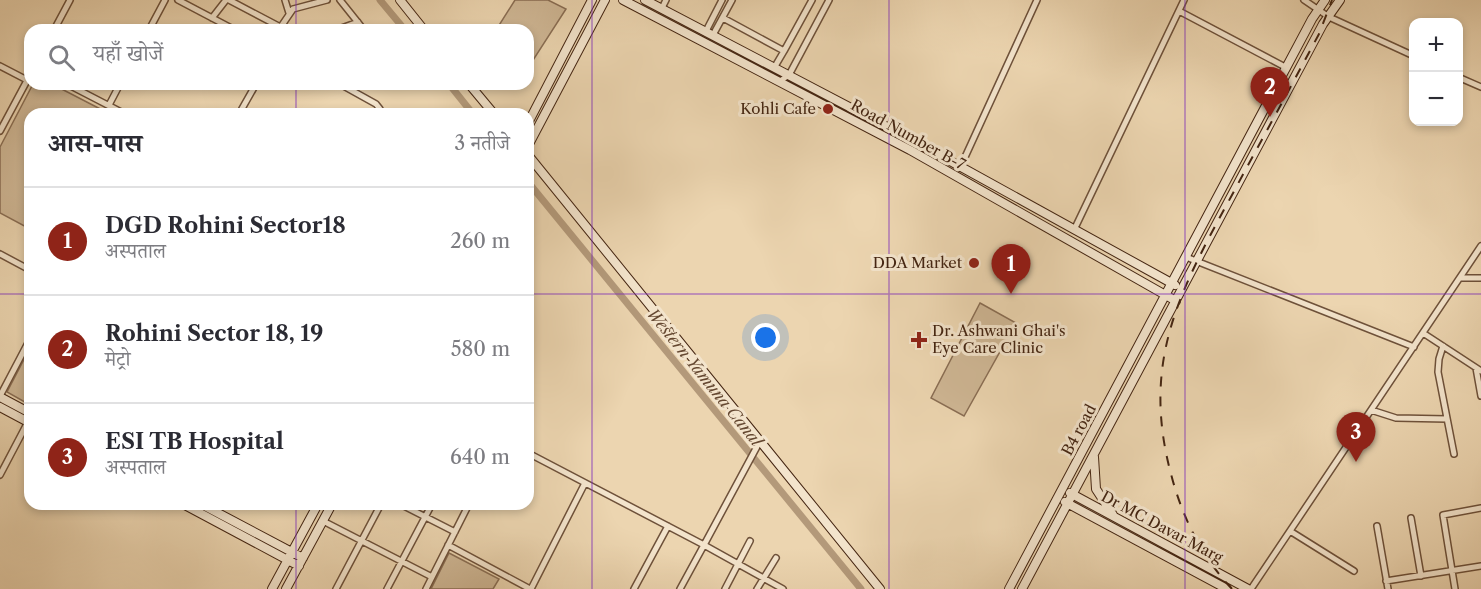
<!DOCTYPE html>
<html lang="hi">
<head>
<meta charset="utf-8">
<style>
  :root { --surface:#fff; --page:#f2f2f3; --text:#2b2b33; --muted:#7c7c81; --line:#e1e1e2; --accent:#8f2418 }
  body { margin:0; font-family:"Libre Caslon Text","Noto Serif Devanagari",serif; background:var(--page); color:var(--text) }
  .controls { position:absolute; right:18px; top:18px; display:grid; overflow:hidden; border-radius:12px; box-shadow:0 3px 9px #0003 }
  .controls button { width:54px; height:54px; display:grid; place-items:center; padding:0; border:0; border-bottom:2px solid var(--line); background:var(--surface); color:var(--text); font:30px sans-serif }
  .you { position:absolute; left:766px; top:338px; width:21px; height:21px; margin:-15px; border:4px solid #fff; border-radius:50%; background:#1a73e8; box-shadow:0 0 0 9px #1a73e833 }
  .badge { display:grid; place-items:center; width:39px; height:39px; border-radius:50%; background:var(--accent); color:#fff; font-size:20px; font-weight:700 }
  .pin { position:absolute; translate:-50% -50px; filter:drop-shadow(0 2px 3px #0008) }
  .pin::after { content:''; position:absolute; top:32px; width:21px; height:18px; background:inherit; clip-path:polygon(0 0,100% 0,50% 100%) }
  .list { margin:0; padding:0; list-style:none }
  h2 { display:flex; justify-content:space-between; align-items:center; height:78px; margin:0; padding:0 24px; font-size:26px }
  h2 small { font-size:20px; font-weight:400; color:var(--muted) }
  .list li { display:grid; grid-template-columns:39px 1fr auto; gap:18px; align-items:center; box-sizing:border-box; height:108px; padding:0 24px; border-top:2px solid var(--line) }
  .list b { display:block; font-size:22px; white-space:nowrap }
  .list p { margin:0; font-size:20px; white-space:nowrap; color:var(--muted) }
  .list em { font-size:20px; font-style:normal; color:var(--muted) }
  .icon { flex:none; width:33px; height:33px; fill:none; stroke:currentColor; stroke-width:2; stroke-linecap:round; stroke-linejoin:round }
  .map { position:relative; flex:none; width:1481px; height:589px; overflow:hidden }
  .search { position:absolute; background:var(--surface); box-shadow:0 3px 9px #0003; left:24px; top:24px; width:510px; height:66px; display:flex; align-items:center; gap:15px; box-sizing:border-box; padding:0 21px; border-radius:18px; color:var(--muted); font-size:22px }
  .panel { position:absolute; background:var(--surface); box-shadow:0 3px 9px #0003; left:24px; top:108px; width:510px; height:402px; border-radius:18px }
  .map>svg:first-child { display:block }
</style>
</head>
<body>
<div class="map">
<svg width="1481" height="589" viewBox="0 0 1481 589">
  <rect width="100%" height="100%" fill="#ecd5b0"/>
  <filter id="stains"><feTurbulence type="fractalNoise" baseFrequency=".00333" numOctaves="4"/><feColorMatrix values="0 0 0 0 .2 0 0 0 0 .09 0 0 0 0 .02 0 0 0 .5 -.17"/></filter>
  <radialGradient id="worn" r=".72"><stop offset=".6" stop-color="#630" stop-opacity="0"/><stop offset="1" stop-color="#630" stop-opacity=".3"/></radialGradient>
  <!-- green -->
  <path fill="#cfb795" stroke="#8a6e54" stroke-width="1.5" d="M515,0H548L566,9L528,68V30H496Z
    M33,84H52L110,114H30V229L0,213V147Z
    M980,303L1016,323L964,416L931,398Z
    M30,348V405L7,392Z
    M449,553L499,579L493,589H431Z"/>
  <g fill="none" stroke-linecap="round" stroke-linejoin="round">
    <!-- canal -->
    <path stroke="#b3997a" stroke-width="7" d="M380,0L405,30
      M449,84L473,114
      M528,182L861,589"/>
    <!-- street casing -->
    <g stroke="#6e513a" stroke-width="8">
      <path id="street" d="M178,0L235,30
        M229,0L286,30
        M285,0L289,13
        M340,0L364,30
        M1304,0L1329,17L1414,56
        M662,8L666,0
        M1179,11L1287,68
        M212,18L226,0
        M723,18L784,51L774,68
        M280,28L293,9L327,0
        M54,30L70,0
        M149,30L165,0
        M336,30L358,22
        M706,31L722,0
        M713,35L732,0
        M784,51L812,0
        M0,66L27,80
        M1458,77L1481,87
        M780,81L789,75L829,0
        M67,84L125,114
        M340,84L376,104L380,109L379,114
        M109,105L120,84
        M239,114L256,84
        M0,131L30,75
        M960,168L1037,0
        M1074,230L1184,0
        M0,254L30,270
        M1186,257L1414,347
        M1460,278H1481
        M1423,333L1481,371
        M1443,346L1439,359L1438,372L1454,454
        M1476,368L1481,396
        M0,396L30,339
        M1371,410L1396,418L1447,419
        M760,441L704,545L783,589
        M528,453L704,545L680,589
        M0,475L30,418
        M400,504L455,532
        M1411,518L1421,576
        M323,521L432,577
        M1377,526L1388,589
        M1290,531L1354,571
        M448,545L530,589
        M1386,581L1481,566
        M336,589L381,504
        M387,589L432,504
        M426,589L469,504
        M531,589L585,483
        M634,589L668,526
        M725,589L750,541
        M757,589L776,558
        M1251,589L1481,246
        M1455,589L1443,515L1481,508"/>
    </g>
    <!-- secondary casing -->
    <g stroke="#442512" stroke-width="10">
      <path id="secondary" d="M400,0L424,30
        M623,0L910,150L1176,301
        M645,0L914,141L1175,285
        M469,84L494,114
        M528,123L592,0
        M528,146L605,0
        M528,155L880,589
        M0,397L30,413
        M0,407L30,423
        M1094,457L1096,489L1113,515
        M1070,493L1248,589
        M1065,502L1227,589
        M183,504L299,566
        M201,504L303,558
        M272,589L318,504
        M286,589L332,504
        M1009,589L1312,19L1325,0
        M1022,589L1323,24L1340,0"/>
    </g>
    <!-- street -->
    <use href="#street" stroke="#f3e4cc" stroke-width="5"/>
    <!-- secondary -->
    <use href="#secondary" stroke="#f3e4cc" stroke-width="8"/>
    <!-- rail -->
    <path stroke="#442512" stroke-width="2" stroke-dasharray="10 10" stroke-linecap="butt" d="M1232,589C1202,557 1182,517 1171,474C1141,362 1179,292 1232,195C1256,150 1281,105 1305,60L1319,34L1332,0"/>
  </g>
  <!-- grid -->
  <path fill="none" stroke="#7b2cbf" stroke-width="1.5" stroke-opacity="0.55" d="M296,0V30M592,0V589M889,0V589M1185,0V589M296,84V114M0,294H30M528,294H1481M296,504V589"/>
  <!-- markers -->
  <g fill="#8f2418" stroke="#f3e4cc" stroke-width="2">
    <circle cx="828" cy="109" r="6"/>
    <circle cx="974" cy="263" r="6"/>
    <path d="M916 331h6v6h6v6h-6v6h-6v-6h-6v-6h6z"/>
  </g>
  <g text-anchor="middle" stroke-width="6" stroke-linejoin="round" paint-order="stroke">
    <!-- poi labels -->
    <g font-size="15" fill="#442512" stroke="#f3e4cc" text-anchor="end">
      <text x="816" y="114">Kohli Cafe</text>
      <text x="962" y="268">DDA Market</text>
      <text x="932" y="336" text-anchor="start">Dr. Ashwani Ghai's<tspan x="932" dy="17">Eye Care Clinic</tspan></text>
    </g>
    <!-- street labels -->
    <g font-size="15" fill="#442512" stroke="#f3e4cc">
      <text transform="translate(908 135) rotate(29)" y="5">Road Number B-7</text>
      <text transform="translate(1079 430) rotate(-62)" y="5">B4 road</text>
      <text transform="translate(1162 527) rotate(28)" y="5">Dr MC Davar Marg</text>
    </g>
    <!-- water labels -->
    <g font-size="16" font-style="italic" fill="#654831" stroke="#f3e4cc">
      <text transform="translate(705 377) rotate(51)" y="6">Western Yamuna Canal</text>
    </g>
  </g>
  <rect width="100%" height="100%" filter="url(#stains)"/>
  <rect width="100%" height="100%" fill="url(#worn)"/>
</svg>
<div class="controls">
<button>+</button>
<button>−</button>
</div>
<div class="you"></div>
<div class="pin badge" style="left:1011px;top:294px">1</div>
<div class="pin badge" style="left:1270px;top:117px">2</div>
<div class="pin badge" style="left:1356px;top:462px">3</div>
<div class="search"><svg class="icon" aria-label="search" viewBox="0 0 24 24"><circle cx="10" cy="10" r="6"/><path d="M15 15l6 6"/></svg>यहाँ खोजें</div>
<section class="panel">
<h2>आस-पास<small>3 नतीजे</small></h2>
<ul class="list">
<li><span class="badge">1</span><div><b>DGD Rohini Sector18</b><p>अस्पताल</p></div><em>260 m</em></li>
<li><span class="badge">2</span><div><b>Rohini Sector 18, 19</b><p>मेट्रो</p></div><em>580 m</em></li>
<li><span class="badge">3</span><div><b>ESI TB Hospital</b><p>अस्पताल</p></div><em>640 m</em></li>
</ul>
</section>
</div>
</body>
</html>
